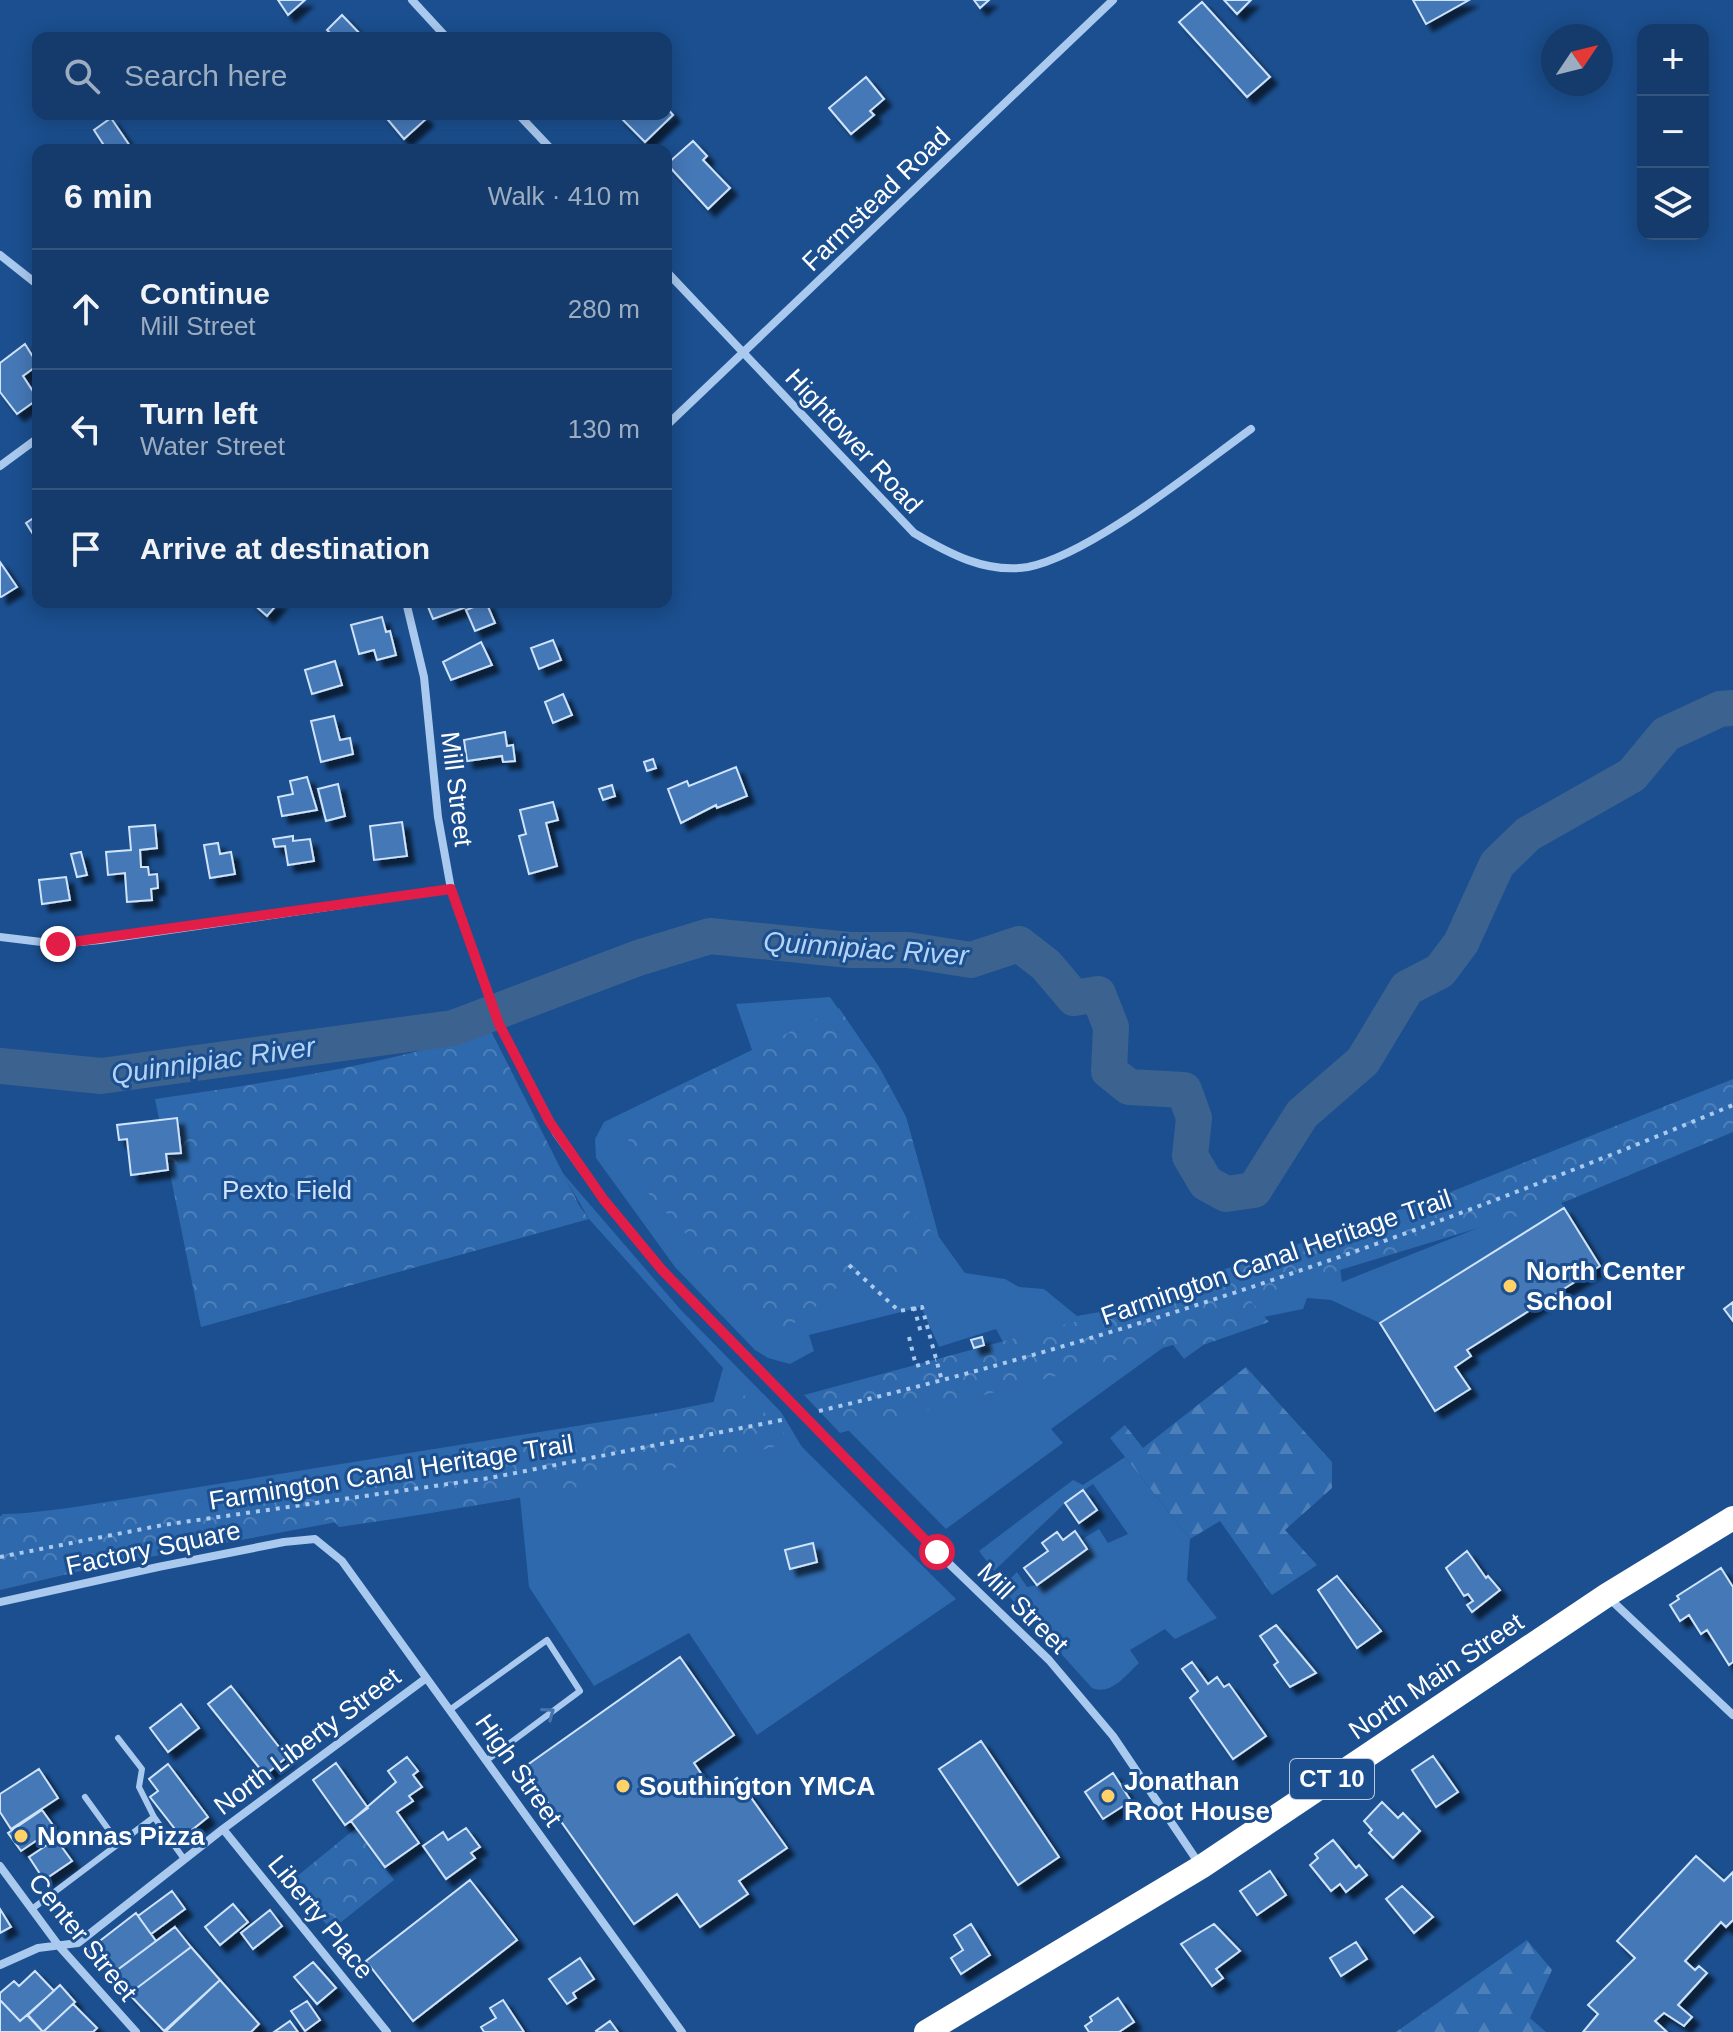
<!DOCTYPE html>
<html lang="en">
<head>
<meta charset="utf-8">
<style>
  :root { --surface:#143b6b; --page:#214673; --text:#f1f3f6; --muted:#9dadc1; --line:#33557e }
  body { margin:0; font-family:Arial,sans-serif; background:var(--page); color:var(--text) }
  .controls { position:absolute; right:24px; top:24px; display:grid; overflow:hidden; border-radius:16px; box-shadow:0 4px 20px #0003 }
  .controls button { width:72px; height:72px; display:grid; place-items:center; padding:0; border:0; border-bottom:2px solid var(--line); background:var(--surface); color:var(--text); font:40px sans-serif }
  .compass { position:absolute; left:1541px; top:24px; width:72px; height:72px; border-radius:50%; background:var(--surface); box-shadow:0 4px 20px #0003; rotate:55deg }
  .stop { position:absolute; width:24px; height:24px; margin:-18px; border:6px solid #e11d48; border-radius:50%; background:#fff }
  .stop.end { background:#e11d48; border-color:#fff; box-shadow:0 2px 8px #0008 }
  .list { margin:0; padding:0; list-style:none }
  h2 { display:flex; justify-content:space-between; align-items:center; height:104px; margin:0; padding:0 32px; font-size:34px }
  h2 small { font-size:26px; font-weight:400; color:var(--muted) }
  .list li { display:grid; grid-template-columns:52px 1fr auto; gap:24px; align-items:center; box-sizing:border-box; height:120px; padding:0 32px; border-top:2px solid var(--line) }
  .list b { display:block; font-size:30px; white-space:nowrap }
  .list p { margin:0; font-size:26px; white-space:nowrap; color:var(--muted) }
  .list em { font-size:26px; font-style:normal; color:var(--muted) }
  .icon { flex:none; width:44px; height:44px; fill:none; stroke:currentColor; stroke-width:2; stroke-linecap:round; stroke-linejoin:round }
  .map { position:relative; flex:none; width:1733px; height:2032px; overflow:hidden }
  .search { position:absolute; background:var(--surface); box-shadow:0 4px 20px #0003; left:32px; top:32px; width:640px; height:88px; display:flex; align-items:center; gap:20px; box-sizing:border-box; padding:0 28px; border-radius:16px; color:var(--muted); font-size:30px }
  .panel { position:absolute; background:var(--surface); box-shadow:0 4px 20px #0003; left:32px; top:144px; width:640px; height:464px; border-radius:16px }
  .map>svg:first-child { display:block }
</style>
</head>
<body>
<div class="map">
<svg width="1733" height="2032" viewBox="0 0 1733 2032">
  <defs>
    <pattern id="forest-firs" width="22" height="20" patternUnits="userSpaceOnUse" patternTransform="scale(2)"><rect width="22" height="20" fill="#2e69ad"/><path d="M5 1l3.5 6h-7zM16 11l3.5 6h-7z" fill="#4d80b9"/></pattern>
    <pattern id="park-crowns" width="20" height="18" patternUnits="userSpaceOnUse" patternTransform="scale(2)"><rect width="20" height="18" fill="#2e69ad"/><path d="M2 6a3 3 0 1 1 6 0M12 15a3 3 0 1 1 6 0" fill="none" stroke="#4d80b9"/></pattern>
    <filter id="shadow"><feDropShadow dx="7" dy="7" stdDeviation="2" flood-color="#0009"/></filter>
  </defs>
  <rect width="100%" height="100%" fill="#1b4f8f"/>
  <!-- grass -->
  <path fill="#2e69ad" d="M830,997L879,1067L906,1117L939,1237L965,1273L1005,1279L1019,1287L1044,1289L1077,1316L1105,1311L1205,1278L1011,1357L996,1329L939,1347L921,1307L809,1335L814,1351L790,1364L768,1358L755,1350L675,1267L596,1158L595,1139L604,1122L752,1050L736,1004Z
    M561,1171L680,1309L781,1412L802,1447L956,1599L757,1735L689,1633L594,1686L529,1587L519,1488L139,1559L136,1544L0,1542L2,1514L38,1513L713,1404L723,1368L589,1219Z
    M1558,1196L1564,1208L1380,1323L1331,1300L1307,1298L1303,1309L1234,1323L1184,1359L1171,1342L1051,1429L1063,1443L946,1529L848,1430L859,1417L1340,1268L1342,1282Z
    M1125,1457L1190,1539L1187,1580L1217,1618L1175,1639L1165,1629L1130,1650L1139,1663C1126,1675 1111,1696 1092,1688L1007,1594V1582L1017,1572L1027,1587L1037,1585L1087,1549L1081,1540L1099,1529L1108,1543L1128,1534L1093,1484L1065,1503L994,1571L979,1551L1073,1480L1083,1485Z"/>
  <!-- forest -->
  <path fill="url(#forest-firs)" d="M1246,1367L1332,1462V1488L1285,1530L1317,1565L1272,1595L1220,1521L1190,1539L1110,1438L1125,1425L1143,1448Z
    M1527,1940L1552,1970L1530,2018L1546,2032H1396Z"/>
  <!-- park -->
  <path fill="url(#park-crowns)" d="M839,1008L879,1067L906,1117L927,1193L909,1212L935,1234L883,1292L857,1268L823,1301L779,1335L638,1182C620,1149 627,1123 654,1098Z
    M491,1031L579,1205L589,1219L201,1327L155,1099C272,1082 377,1066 491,1031Z
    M1733,1079V1132L1567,1201L1248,1298L1269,1322L1183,1352L1177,1344L840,1433L804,1395L1141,1304L1138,1299L1448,1193Z
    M748,1395L793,1443C642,1476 491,1505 339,1527L332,1519L140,1557L0,1590V1516L313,1480L462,1456L460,1453Z
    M356,1828L394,1880L331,1930L290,1882Z"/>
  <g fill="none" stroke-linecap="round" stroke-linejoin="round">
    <!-- river -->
    <path stroke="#3c6290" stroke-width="36" d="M0,1066L101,1076L453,1028L638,958L710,936L850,950H908L971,960L1019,944L1046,965L1074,998L1098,994L1111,1027L1109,1071L1129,1087L1184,1090L1194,1118L1190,1156L1206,1183L1226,1194L1254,1190L1302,1114L1363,1061L1407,988L1440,971L1461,943L1497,864L1528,834L1632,775L1666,734L1720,709L1733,708"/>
  </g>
  <!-- building -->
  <path fill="#4478b7" stroke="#cfe3fa" stroke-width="2" filter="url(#shadow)" d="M278,0H305L288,15Z
    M974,0H989L980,8Z
    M1224,0H1251L1237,14Z
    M1413,0H1469L1426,24Z
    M1202,2L1270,77L1247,97L1179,22Z
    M342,15L363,37L362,38H335L327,30Z
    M866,77L884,99L870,111L874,115L851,134L829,108Z
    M666,107L673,115L645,142L619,116L666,114Z
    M383,114H422L426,119L404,139Z
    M111,118L130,146L124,150H101L105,147L94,130Z
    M693,141L707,156L703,160L730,188L708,209L667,164Z
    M25,344L38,365L23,376L38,399L17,414L0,392V363Z
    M38,515V542L26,523Z
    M0,562L17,587L1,597L0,596Z
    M251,602H279L267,616Z
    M426,602H480L433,619Z
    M486,602L495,623L475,631L466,610Z
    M382,617L386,632L390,631L396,655L377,660L374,650L359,654L351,625Z
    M553,640L561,660L539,669L531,648Z
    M481,642L492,665L451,680L443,662Z
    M335,661L342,685L312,694L305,670Z
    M563,694L572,715L553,723L545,702Z
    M334,716L340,740L350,738L353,754L321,762L311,721Z
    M505,732L507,746L513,745L515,761L503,762L502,756L467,761L464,740Z
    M653,759L656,768L647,771L644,762Z
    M736,767L747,796L717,808L716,805L681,823L668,789L687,781L689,786Z
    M307,777L317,810L282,816L278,797L293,794L290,781Z
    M338,784L345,816L326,821L318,789Z
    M612,785L615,796L603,800L599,789Z
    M553,802L558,820L546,823L557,866L529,874L519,836L526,834L520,810Z
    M402,822L407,856L374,860L370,826Z
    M155,825L157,848L140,850L141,867H148L149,875L157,874L158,888L151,889L152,900L127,902L125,873L108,875L106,852L131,850L129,827Z
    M293,836V841L310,839L314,861L288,865L285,846L275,847L273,839Z
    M218,843L220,854L231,852L235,874L210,878L204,845Z
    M81,852L87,875L77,877L71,854Z
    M66,877L70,900L42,904L39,880Z
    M177,1118L181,1153L166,1154L168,1170L131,1175L127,1139L119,1140L117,1125Z
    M1564,1208L1600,1266L1467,1350L1471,1356L1455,1367L1470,1389L1435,1411L1380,1323Z
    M1733,1302V1321L1724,1309Z
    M982,1337L984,1345L974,1348L971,1340Z
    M1083,1490L1097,1510L1079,1523L1065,1503Z
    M1075,1531L1087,1549L1037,1585L1024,1568L1048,1551L1042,1543L1057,1532L1063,1540Z
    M813,1543L817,1562L790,1569L785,1550Z
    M1467,1551L1486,1578L1488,1576L1500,1590L1472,1612L1467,1605L1473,1601L1468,1594L1464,1596L1446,1568Z
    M1721,1568L1733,1587V1662L1729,1665L1707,1630L1701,1634L1689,1615L1680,1621L1670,1605L1679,1599L1677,1596Z
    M1337,1576L1381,1631L1357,1648L1318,1590Z
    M1276,1625L1316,1673L1290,1687L1274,1665L1278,1662L1260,1636Z
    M680,1657L734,1735L694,1763L715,1794L737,1778L787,1848L739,1881L748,1894L700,1927L677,1894L634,1924L523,1768Z
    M1192,1662L1208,1684L1217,1677L1224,1687L1229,1684L1266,1736L1233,1759L1190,1698L1198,1691L1182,1669Z
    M231,1686L287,1757L265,1775L208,1704Z
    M181,1704L199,1728L168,1752L150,1728Z
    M981,1741L1059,1857L1018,1885L939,1769Z
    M1433,1756L1458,1792L1436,1807L1412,1770Z
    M407,1757L418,1771L413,1775L422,1787L409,1796L413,1801L397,1812L419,1843L385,1867L351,1821L396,1782L388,1771Z
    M336,1763L368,1808L345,1825L313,1780Z
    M168,1764L208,1817L182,1838L150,1797L158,1791L149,1779Z
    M39,1769L58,1798L11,1829L0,1812V1794Z
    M1113,1773L1131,1801L1103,1819L1085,1792Z
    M1382,1802L1398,1818L1403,1813L1420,1831L1393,1858L1369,1833L1372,1830L1364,1821Z
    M42,1810L55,1828L21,1851L8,1833Z
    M466,1828L480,1847L471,1853L475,1858L446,1879L423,1846L443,1832L448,1840Z
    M56,1839L72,1861L44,1880L29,1857Z
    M1333,1840L1356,1868L1359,1865L1367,1875L1346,1892L1340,1884L1331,1891L1310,1865L1318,1858L1315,1854Z
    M1696,1856L1724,1881L1733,1872V1920L1726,1927L1721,1922L1685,1961L1695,1970L1699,1966L1707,1973L1678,2005L1692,2017L1684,2026L1664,2013L1655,2021L1667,2032H1583L1598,2014L1588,2005L1635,1958L1617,1941Z
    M1270,1871L1286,1895L1257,1915L1240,1891Z
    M470,1880L517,1940L413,2021L366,1961Z
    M1402,1886L1433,1917L1414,1933L1386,1899Z
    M172,1891L185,1909L151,1934L138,1916Z
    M233,1904L248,1922L220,1945L205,1927Z
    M0,1909L11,1927L0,1933Z
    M270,1910L282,1926L253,1949L241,1933Z
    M136,1913L156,1941L112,1974L88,1950Z
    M971,1924L990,1955L961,1974L951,1958L963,1950L954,1935Z
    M1214,1924L1240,1951L1216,1969L1223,1978L1212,1986L1181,1944Z
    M175,1927L191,1947L129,1994L112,1974Z
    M1356,1942L1367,1959L1341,1976L1330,1958Z
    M191,1947L220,1980L164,2031L129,1994Z
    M580,1958L594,1979L573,1993L576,1998L567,2004L549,1979Z
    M313,1962L336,1988L317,2004L294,1977Z
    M35,1971L54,1991L20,2021L0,2000V1993L14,1981L19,1986Z
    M220,1980L259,2024L251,2032H165Z
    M60,1985L75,2002L43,2032L28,2015Z
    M1118,1998L1134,2022L1119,2032H1089L1085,2026L1092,2021L1090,2017Z
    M0,2000L20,2021L27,2015L43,2032H0Z
    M503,2000L524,2032H484L481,2027L496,2018L490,2008Z
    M307,2001L320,2020L305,2031L291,2011Z
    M73,2004L97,2028L93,2032H43Z
    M290,2021L298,2032H274Z
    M610,2021L618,2032H597L596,2031Z"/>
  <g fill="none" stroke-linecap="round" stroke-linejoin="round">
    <!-- path -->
    <path stroke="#a9c9ee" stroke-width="4" stroke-dasharray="4 6" stroke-linecap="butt" d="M849,1265L899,1311L922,1307L942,1381
      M914,1307L921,1333
      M909,1337L916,1366L936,1360
      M819,1411C1132,1337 1436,1229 1733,1105
      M0,1557L163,1525L490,1478L787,1419"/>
    <!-- lane -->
    <path stroke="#a9c9ee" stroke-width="6" d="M451,1709L547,1640L580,1691L487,1760
      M118,1738L142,1769L139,1787L154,1817
      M85,1797L119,1844
      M32,1909L154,1817L184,1859"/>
    <!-- street -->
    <path stroke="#a9c9ee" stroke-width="8" d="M412,0L447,38
      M518,114L552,150
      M0,255L38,285
      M666,271L914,533C948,553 986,574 1028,567C1090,555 1197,468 1251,429
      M666,426L1113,0
      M0,466L38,438
      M406,602L424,677L438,817L451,889L499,1024L556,1133L604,1200L662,1270L937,1552L1049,1660L1113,1736L1200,1865
      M0,937L58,944L100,940L451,889
      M1610,1599L1733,1715
      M0,1602L158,1567L284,1542L315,1539L342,1561L682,2032
      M223,1829L387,2032
      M0,1866L59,1946L136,2032
      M0,1965L38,1948L78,1943L223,1829L425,1679"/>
    <!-- highway -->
    <path stroke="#fff" stroke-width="24" d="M926,2032L1201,1867L1607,1595L1733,1518"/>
  </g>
  <!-- one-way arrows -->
  <defs><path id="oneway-chevron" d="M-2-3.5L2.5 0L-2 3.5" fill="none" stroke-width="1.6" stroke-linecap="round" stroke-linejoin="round" transform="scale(2)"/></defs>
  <use stroke="#4674ac" href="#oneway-chevron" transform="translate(549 1713) rotate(-36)"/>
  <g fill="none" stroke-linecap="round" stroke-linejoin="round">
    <!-- route -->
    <path stroke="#e11d48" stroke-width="10" d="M58,944L451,889L499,1024L549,1121L604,1200L662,1270L937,1552"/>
  </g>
  <!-- markers -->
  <g fill="#ffd166" stroke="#1b4f8f" stroke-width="3">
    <circle cx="1510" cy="1286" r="8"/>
    <circle cx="623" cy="1786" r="8"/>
    <circle cx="1108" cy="1796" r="8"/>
    <circle cx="21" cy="1836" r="8"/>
  </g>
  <g text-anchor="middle" stroke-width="6" stroke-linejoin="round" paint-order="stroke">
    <!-- shield labels -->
    <rect fill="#1b4f8f" stroke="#bbcadd" stroke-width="2" x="1290" y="1759" width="84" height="40" rx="6"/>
    <g font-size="24" font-weight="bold" fill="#fff">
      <text x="1332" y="1787">CT 10</text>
    </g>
    <!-- street labels -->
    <g font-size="26" fill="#fff" stroke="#1b4f8f">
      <text transform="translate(876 199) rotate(-44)" y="9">Farmstead Road</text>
      <text transform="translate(854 441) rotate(47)" y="9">Hightower Road</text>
      <text transform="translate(457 789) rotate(83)" y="9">Mill Street</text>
      <text transform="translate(1276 1257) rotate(-19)" y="9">Farmington Canal Heritage Trail</text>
      <text transform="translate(391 1472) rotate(-9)" y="9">Farmington Canal Heritage Trail</text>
      <text transform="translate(153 1548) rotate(-12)" y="9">Factory Square</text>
      <text transform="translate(1023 1608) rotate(45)" y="9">Mill Street</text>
      <text transform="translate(1436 1676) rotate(-34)" y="9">North Main Street</text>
      <text transform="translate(307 1741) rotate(-37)" y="9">North Liberty Street</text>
      <text transform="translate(519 1770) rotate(55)" y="9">High Street</text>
      <text transform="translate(321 1917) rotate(51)" y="9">Liberty Place</text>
      <text transform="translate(83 1937) rotate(51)" y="9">Center Street</text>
    </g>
    <!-- park labels -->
    <g font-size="26" fill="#cfe3fa" stroke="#1b4f8f">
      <text x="287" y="1199">Pexto Field</text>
    </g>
    <!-- poi labels -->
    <g font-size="26" font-weight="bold" fill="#fff" stroke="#1b4f8f" text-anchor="start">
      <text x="1526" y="1280">North Center<tspan x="1526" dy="30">School</tspan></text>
      <text x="1124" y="1790">Jonathan<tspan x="1124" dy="30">Root House</tspan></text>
      <text x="639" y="1795">Southington YMCA</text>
      <text x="37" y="1845">Nonnas Pizza</text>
    </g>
    <!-- water labels -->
    <g font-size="28" font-style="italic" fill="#b5d3f5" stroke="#1b4f8f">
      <text transform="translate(866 948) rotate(4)" y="10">Quinnipiac River</text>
      <text transform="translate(213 1060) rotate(-8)" y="10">Quinnipiac River</text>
    </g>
  </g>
</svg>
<div class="controls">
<button>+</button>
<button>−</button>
<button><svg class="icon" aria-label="layers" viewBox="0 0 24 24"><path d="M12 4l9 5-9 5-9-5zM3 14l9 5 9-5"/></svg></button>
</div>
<svg class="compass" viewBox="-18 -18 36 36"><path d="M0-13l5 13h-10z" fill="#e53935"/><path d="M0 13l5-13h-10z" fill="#9dadc1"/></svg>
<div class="stop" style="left:937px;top:1552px"></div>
<div class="stop end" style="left:58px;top:944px"></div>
<div class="search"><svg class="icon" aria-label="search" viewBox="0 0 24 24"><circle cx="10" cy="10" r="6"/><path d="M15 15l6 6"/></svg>Search here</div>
<section class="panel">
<h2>6 min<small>Walk · 410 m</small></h2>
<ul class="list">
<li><svg class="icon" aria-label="ahead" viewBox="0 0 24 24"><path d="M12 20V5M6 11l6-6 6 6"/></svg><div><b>Continue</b><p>Mill Street</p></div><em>280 m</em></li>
<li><svg class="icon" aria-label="left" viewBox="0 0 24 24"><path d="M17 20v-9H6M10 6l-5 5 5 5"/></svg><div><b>Turn left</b><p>Water Street</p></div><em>130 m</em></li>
<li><svg class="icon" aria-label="arrive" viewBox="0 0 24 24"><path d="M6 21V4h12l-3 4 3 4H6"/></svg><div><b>Arrive at destination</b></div></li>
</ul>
</section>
</div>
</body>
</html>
